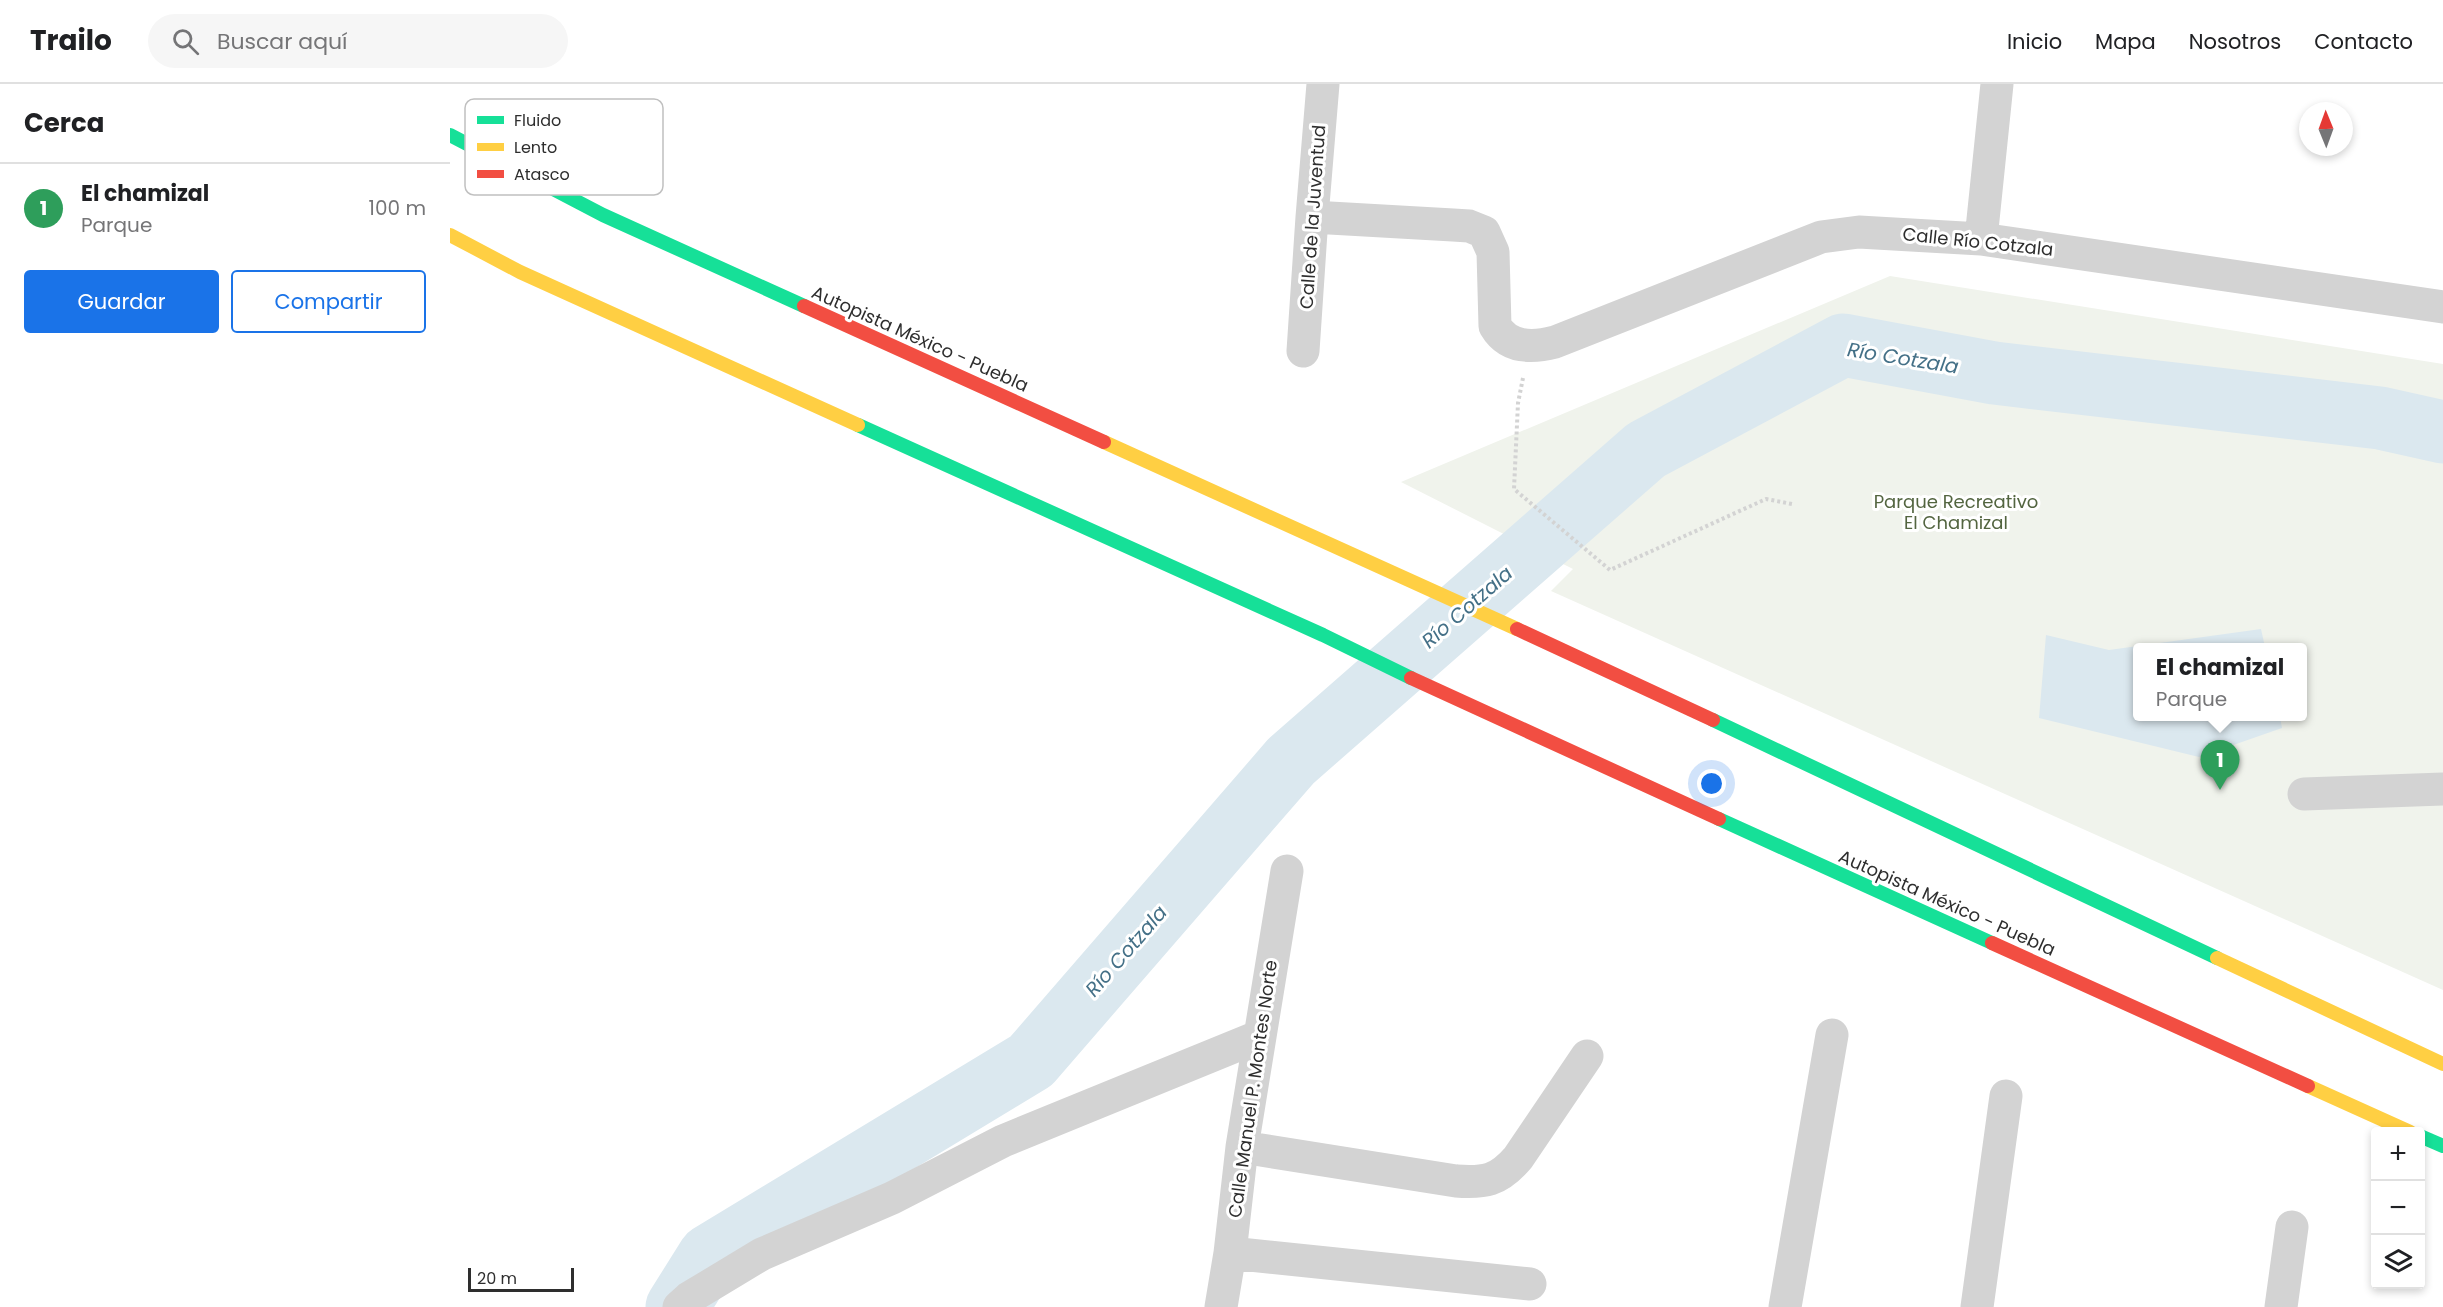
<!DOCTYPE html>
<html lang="es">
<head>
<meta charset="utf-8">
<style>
  :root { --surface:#fff; --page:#f6f6f6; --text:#202124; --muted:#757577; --line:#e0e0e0; --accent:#1a73e8 }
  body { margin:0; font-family:Poppins,sans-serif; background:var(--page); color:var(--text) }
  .controls { position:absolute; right:18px; bottom:18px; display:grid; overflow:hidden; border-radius:6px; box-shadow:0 3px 9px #0003 }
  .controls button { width:54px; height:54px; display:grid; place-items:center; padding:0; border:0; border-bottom:2px solid var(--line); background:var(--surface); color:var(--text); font:30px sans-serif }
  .compass { position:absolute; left:1849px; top:18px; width:54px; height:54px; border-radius:50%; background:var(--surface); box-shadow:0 3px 9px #0003; rotate:359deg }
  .scale { position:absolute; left:18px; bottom:15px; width:106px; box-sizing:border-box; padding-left:6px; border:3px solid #2e2e2e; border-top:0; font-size:16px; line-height:21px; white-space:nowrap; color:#2e2e2e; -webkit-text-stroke:4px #fff; paint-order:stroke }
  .you { position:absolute; left:1262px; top:700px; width:21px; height:21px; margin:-15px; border:4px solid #fff; border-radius:50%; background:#1a73e8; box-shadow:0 0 0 9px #1a73e833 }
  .badge { display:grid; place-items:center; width:39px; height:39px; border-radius:50%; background:var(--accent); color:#fff; font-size:20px; font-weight:700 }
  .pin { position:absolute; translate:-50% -50px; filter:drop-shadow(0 2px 3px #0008) }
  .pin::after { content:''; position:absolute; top:32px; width:21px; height:18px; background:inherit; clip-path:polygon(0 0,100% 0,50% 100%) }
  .popup { position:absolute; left:1683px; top:559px; width:174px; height:78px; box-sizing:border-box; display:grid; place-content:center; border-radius:6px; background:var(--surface); filter:drop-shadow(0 2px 4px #0005); font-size:20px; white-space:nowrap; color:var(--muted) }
  .popup b { font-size:22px; color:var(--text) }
  .popup::after { content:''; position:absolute; left:50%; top:100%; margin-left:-12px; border:12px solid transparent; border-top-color:var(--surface) }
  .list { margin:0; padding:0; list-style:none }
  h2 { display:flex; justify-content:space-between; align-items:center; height:78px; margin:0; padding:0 24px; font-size:26px }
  h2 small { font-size:20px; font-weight:400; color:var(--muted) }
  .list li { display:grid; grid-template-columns:39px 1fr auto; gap:18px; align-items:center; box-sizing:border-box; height:90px; padding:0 24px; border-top:2px solid var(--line) }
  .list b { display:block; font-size:22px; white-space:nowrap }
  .list p { margin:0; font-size:20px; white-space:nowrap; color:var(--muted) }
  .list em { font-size:20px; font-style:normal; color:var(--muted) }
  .actions { display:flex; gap:12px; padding:18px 24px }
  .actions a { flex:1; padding:14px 0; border:2px solid var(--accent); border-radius:6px; text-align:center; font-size:21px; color:var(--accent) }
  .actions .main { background:var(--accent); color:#fff }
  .icon { flex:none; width:33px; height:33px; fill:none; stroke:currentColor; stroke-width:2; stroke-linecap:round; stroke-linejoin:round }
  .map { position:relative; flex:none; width:1993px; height:1223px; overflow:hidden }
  header { display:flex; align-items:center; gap:36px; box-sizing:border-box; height:84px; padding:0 30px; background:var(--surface); border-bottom:2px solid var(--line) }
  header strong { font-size:28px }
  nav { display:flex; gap:33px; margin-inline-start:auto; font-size:21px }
  .search { width:420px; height:54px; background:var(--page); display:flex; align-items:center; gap:15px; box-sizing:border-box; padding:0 21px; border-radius:33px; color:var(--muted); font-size:22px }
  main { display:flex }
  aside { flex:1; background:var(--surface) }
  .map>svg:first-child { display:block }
</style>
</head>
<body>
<header>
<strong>Trailo</strong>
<div class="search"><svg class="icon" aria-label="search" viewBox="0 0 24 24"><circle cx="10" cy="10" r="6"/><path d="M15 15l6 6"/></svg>Buscar aquí</div>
<nav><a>Inicio</a><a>Mapa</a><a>Nosotros</a><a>Contacto</a></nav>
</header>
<main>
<aside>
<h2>Cerca<small></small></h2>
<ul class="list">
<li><span class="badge" style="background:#2e9e5b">1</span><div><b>El chamizal</b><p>Parque</p></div><em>100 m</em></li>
</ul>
<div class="actions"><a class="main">Guardar</a><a>Compartir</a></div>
</aside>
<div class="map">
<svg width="1993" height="1223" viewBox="0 0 1993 1223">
  <rect width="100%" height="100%" fill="#fff"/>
  <!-- green -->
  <path fill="#f0f3ec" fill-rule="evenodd" d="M1440,192L1993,280V906L1101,507L1123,485L951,398ZM1688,564H1852V632H1688Z"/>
  <!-- water -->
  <path fill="#dbe8ef" d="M1811,545L1815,563L1688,564V632L1830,633L1832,644L1749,673L1589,634L1596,551L1659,566Z"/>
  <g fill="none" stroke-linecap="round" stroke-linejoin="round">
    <!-- river -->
    <path stroke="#dbe8ef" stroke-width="63" d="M227,1223L259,1172L581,977L841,677L1196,366L1393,261L1544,289L1930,334L1993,348"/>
    <!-- path -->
    <path stroke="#d3d3d3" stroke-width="4" stroke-dasharray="3 3" stroke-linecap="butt" d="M1073,294L1068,319L1064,405L1160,486L1316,415L1342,420"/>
    <!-- street -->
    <path stroke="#d3d3d3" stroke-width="33" d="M862,133L1003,141L1019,142L1034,148L1043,168L1045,242C1058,264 1082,264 1105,258L1371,153L1409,148L1531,155L1993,223
      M1531,155L1547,0
      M853,267L862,133L873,0
      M1854,710L1993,705
      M792,1063L1006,1097C1035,1099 1048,1097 1068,1074L1137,972
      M780,1169L1080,1200
      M229,1223L239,1214L312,1170L442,1114L553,1057L810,952
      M771,1223L780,1169L792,1063L837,787
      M1335,1223L1382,951
      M1527,1223L1556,1012
      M1831,1223L1842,1143"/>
    <!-- fast -->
    <path stroke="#16e098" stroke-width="14" d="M0,51L153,131L354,222
      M408,341L873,551L961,594
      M1263,636L1767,874
      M1269,735L1542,859
      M1970,1052L1993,1062"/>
    <!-- slow -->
    <path stroke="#ffcf43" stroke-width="14" d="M0,151L70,188L408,341
      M654,358L1067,545
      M1767,874L1993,980
      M1858,1002L1960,1048"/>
    <!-- jam -->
    <path stroke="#f24e42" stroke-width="14" d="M354,222L654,358
      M1067,545L1263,636
      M961,594L1269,735
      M1542,859L1858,1002"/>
  </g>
  <g text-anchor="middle" stroke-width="6" stroke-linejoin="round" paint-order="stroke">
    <!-- street labels -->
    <g font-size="18" fill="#2e2e2e" stroke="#fff">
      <text transform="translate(863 133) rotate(-86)" y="6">Calle de la Juventud</text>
      <text transform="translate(1528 158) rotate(6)" y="6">Calle Río Cotzala</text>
      <text transform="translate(470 255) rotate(24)" y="6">Autopista México - Puebla</text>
      <text transform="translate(1497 819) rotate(24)" y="6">Autopista México - Puebla</text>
      <text transform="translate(803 1005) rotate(-82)" y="6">Calle Manuel P. Montes Norte</text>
    </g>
    <!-- park labels -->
    <g font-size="18" fill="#536540" stroke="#fff">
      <text x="1506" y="424">Parque Recreativo<tspan x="1506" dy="21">El Chamizal</tspan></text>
    </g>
    <!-- water labels -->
    <g font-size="20" font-style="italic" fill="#447087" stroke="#fff">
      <text transform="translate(1453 274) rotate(9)" y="7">Río Cotzala</text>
      <text transform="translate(1017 523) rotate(-41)" y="7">Río Cotzala</text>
      <text transform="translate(676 867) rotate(-49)" y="7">Río Cotzala</text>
    </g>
  </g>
  <!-- legend -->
  <rect x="15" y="15" width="198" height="96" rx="9" fill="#fff" stroke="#c0c0c0" stroke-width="1.5"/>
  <rect x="27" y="32" width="27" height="8" fill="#16e098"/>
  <rect x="27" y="59" width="27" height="8" fill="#ffcf43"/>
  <rect x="27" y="86" width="27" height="8" fill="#f24e42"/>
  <g font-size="16" fill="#2e2e2e">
    <text x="64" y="42">Fluido</text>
    <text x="64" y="69">Lento</text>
    <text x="64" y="96">Atasco</text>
  </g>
</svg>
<div class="controls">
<button>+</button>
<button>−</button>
<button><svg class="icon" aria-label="layers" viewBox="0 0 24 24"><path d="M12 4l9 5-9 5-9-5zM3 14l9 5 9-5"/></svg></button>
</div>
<svg class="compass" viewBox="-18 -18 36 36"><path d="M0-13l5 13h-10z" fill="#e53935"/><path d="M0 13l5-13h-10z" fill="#757577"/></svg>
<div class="scale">20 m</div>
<div class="you"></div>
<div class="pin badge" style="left:1770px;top:706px;background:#2e9e5b">1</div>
<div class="popup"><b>El chamizal</b>Parque</div>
</div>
</main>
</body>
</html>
